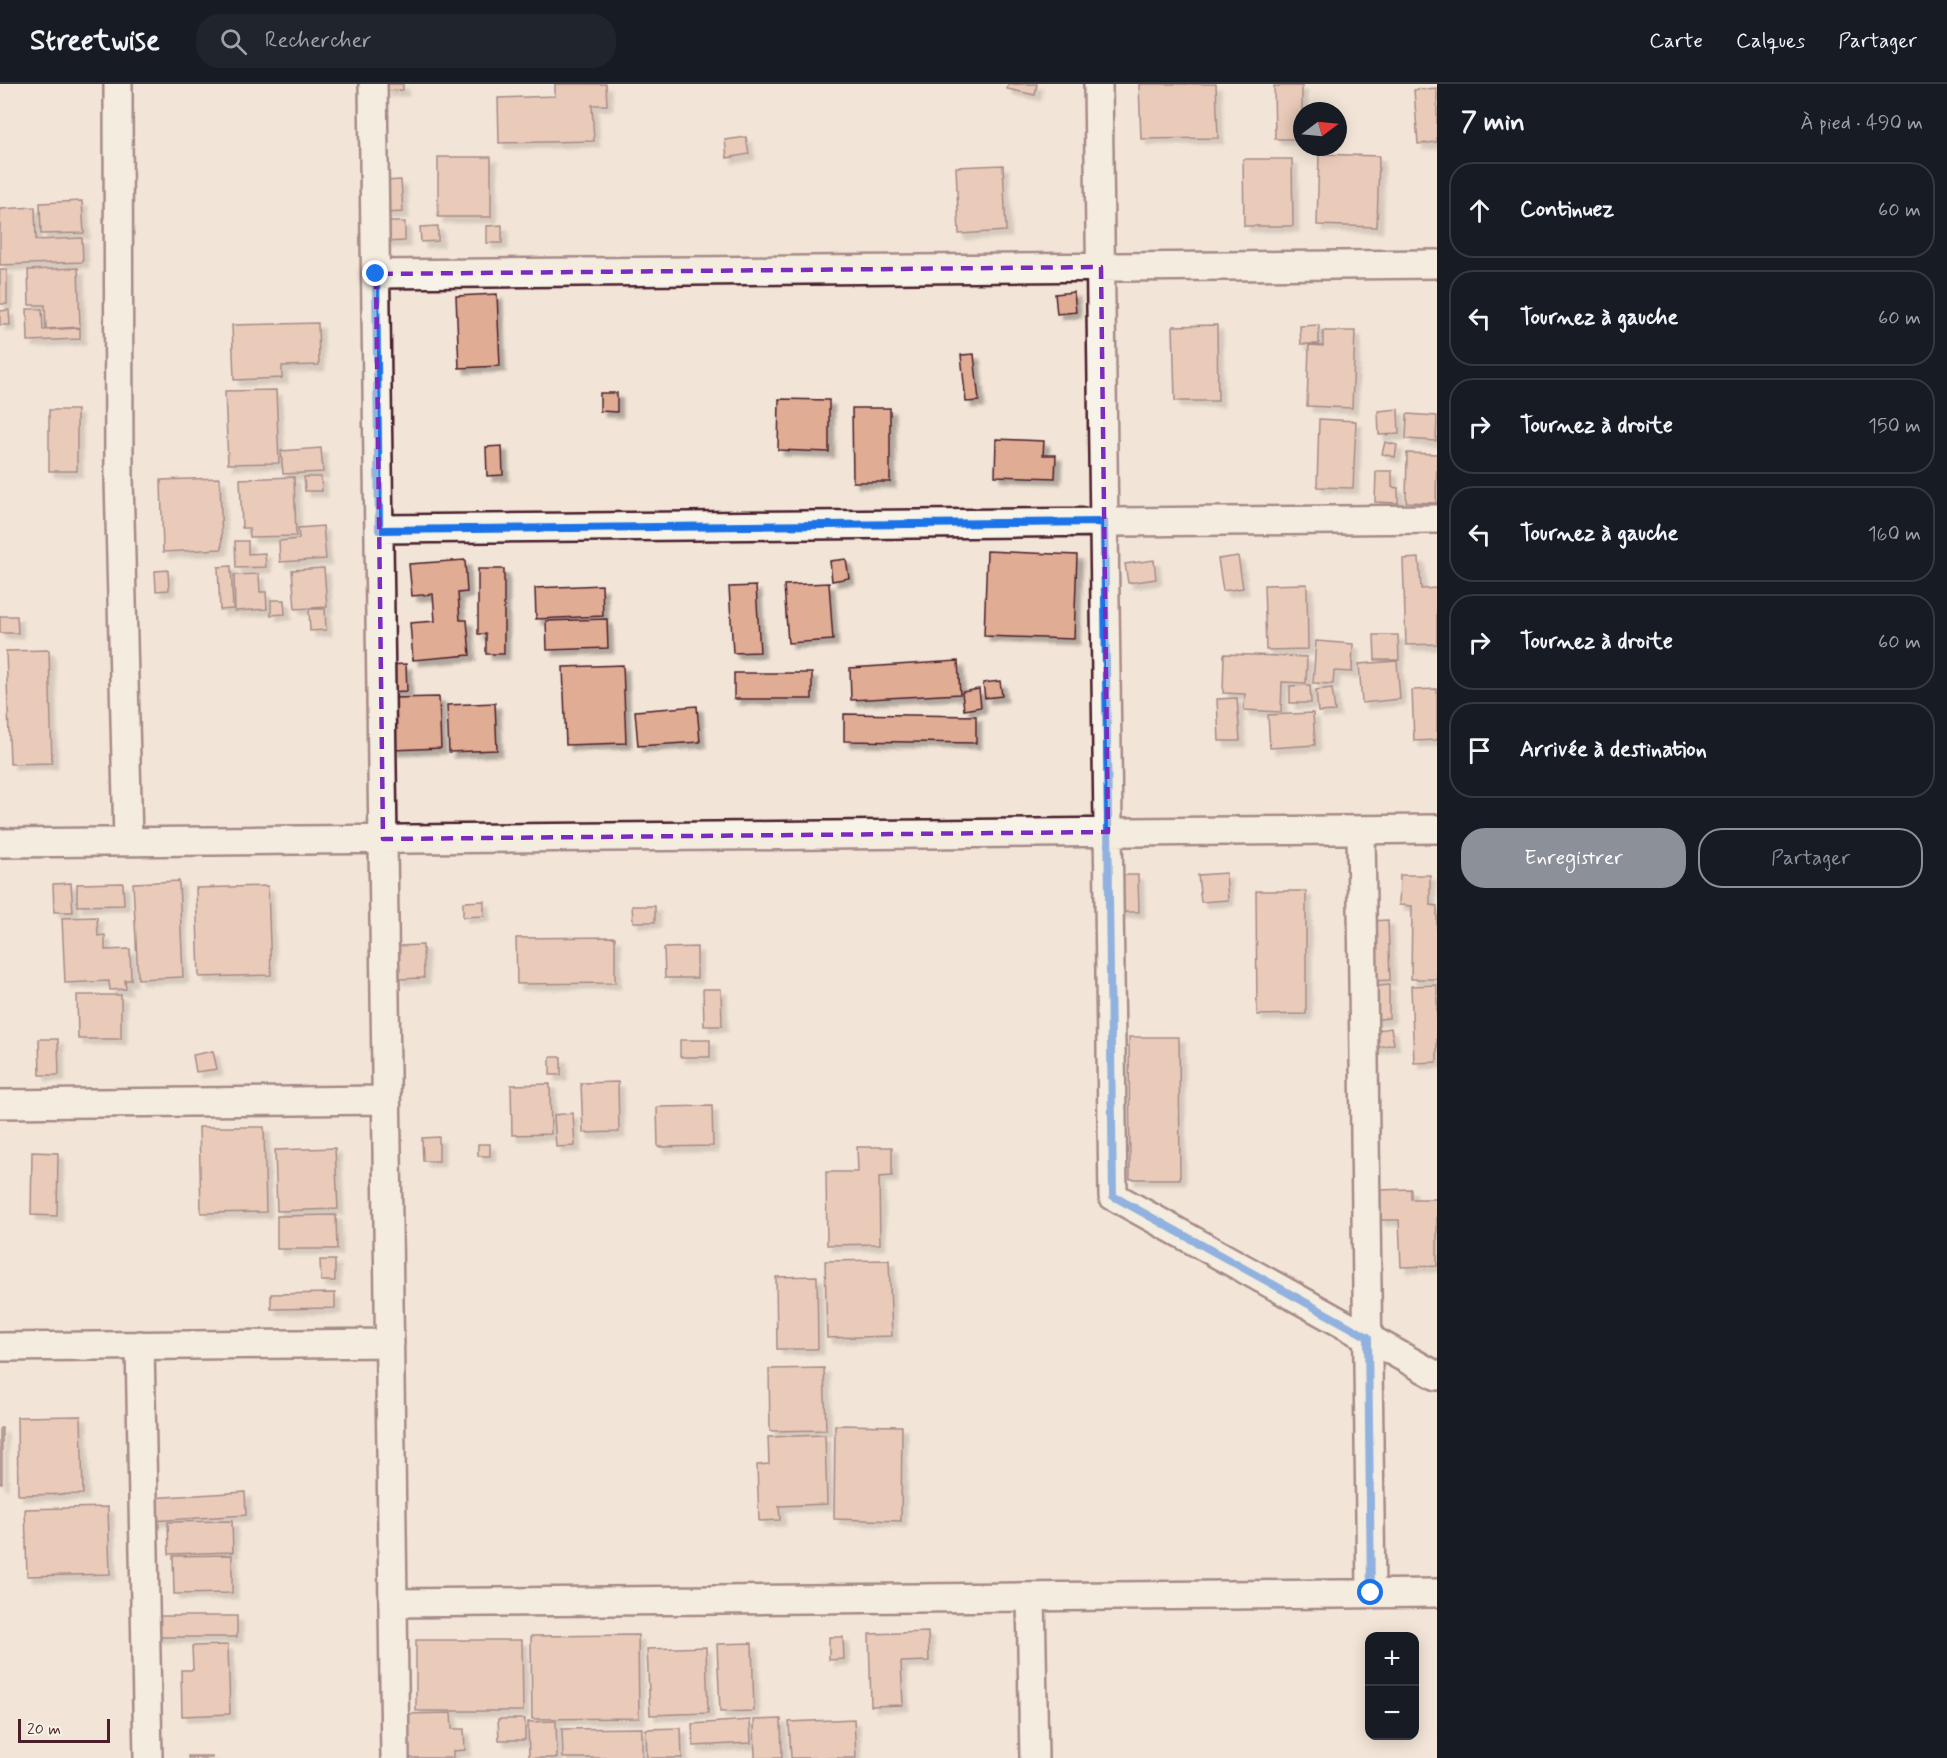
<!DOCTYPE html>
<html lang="fr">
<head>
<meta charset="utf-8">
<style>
  :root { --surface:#171b24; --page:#20242c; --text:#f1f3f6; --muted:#9ea1a6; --line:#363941; --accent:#8c9099 }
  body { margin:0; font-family:Mynerve,sans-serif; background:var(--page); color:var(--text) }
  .controls { position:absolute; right:18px; bottom:18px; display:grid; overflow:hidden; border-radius:12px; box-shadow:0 3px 15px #0003 }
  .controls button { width:54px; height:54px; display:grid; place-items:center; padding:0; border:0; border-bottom:2px solid var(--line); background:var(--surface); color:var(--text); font:30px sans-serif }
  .compass { position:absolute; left:1293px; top:18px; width:54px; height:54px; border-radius:50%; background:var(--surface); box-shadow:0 3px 15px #0003; rotate:74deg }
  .scale { position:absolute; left:18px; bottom:15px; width:92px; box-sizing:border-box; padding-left:6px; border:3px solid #4a1f2b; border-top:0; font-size:16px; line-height:21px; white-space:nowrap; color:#4a1f2b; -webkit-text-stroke:4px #f7f3e8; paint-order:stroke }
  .stop { position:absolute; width:18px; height:18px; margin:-14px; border:4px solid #1a73e8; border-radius:50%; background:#fff }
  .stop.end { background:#1a73e8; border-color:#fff; box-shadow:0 2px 6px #0008 }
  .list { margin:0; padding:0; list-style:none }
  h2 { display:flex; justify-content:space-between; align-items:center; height:78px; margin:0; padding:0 24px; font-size:26px }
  h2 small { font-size:20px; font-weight:400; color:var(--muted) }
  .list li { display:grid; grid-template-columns:39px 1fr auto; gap:18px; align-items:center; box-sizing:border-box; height:96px; margin:0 12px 12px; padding:0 12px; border:2px solid var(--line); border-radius:24px }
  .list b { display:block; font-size:22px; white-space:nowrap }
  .list em { font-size:20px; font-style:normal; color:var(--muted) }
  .actions { display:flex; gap:12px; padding:18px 24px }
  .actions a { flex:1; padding:14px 0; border:2px solid var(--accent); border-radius:24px; text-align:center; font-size:21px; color:var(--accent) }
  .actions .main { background:var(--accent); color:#fff }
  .icon { flex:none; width:33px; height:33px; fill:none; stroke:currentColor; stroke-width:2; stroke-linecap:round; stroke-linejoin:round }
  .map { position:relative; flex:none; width:1437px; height:1674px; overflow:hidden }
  header { display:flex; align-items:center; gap:36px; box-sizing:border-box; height:84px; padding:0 30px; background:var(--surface); border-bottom:2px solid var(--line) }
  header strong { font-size:28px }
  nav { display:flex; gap:33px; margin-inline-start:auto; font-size:21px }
  .search { width:420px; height:54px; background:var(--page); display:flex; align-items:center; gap:15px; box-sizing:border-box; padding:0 21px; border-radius:24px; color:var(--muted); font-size:22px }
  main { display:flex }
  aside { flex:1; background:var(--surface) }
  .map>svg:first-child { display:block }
</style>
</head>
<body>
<header>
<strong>Streetwise</strong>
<div class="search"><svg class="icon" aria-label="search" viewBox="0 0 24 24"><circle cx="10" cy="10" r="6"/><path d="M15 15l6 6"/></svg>Rechercher</div>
<nav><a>Carte</a><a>Calques</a><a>Partager</a></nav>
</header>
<main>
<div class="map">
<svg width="1437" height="1674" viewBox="0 0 1437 1674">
  <defs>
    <filter id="shadow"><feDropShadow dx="5.5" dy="5.5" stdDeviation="1.5" flood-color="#0004"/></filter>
  </defs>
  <rect width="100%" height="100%" fill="#f2e5d7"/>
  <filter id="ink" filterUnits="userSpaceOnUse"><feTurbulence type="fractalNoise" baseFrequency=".0167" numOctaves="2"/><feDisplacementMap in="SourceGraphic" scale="12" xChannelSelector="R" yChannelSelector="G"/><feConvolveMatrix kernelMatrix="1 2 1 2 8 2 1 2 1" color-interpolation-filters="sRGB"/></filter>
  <g filter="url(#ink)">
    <!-- building -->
    <path fill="#e0ac94" stroke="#4a1f2b" stroke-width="1.5" filter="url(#shadow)" d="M385,0H403V6L385,7Z
      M555,0H606L607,21H592L594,57L499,59L498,14L555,12Z
      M1008,0H1037L1035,11L1007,5Z
      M1139,0H1216L1218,54L1141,55Z
      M1274,2H1302V55H1275Z
      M1437,4V58L1418,60L1414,6Z
      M746,53L749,70L727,74L725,56Z
      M1319,70L1379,72L1377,143L1317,141Z
      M438,73H491V133H438Z
      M1243,75H1292L1293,142H1244Z
      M1003,81L1006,147L959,150L956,83Z
      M401,96L403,128L385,129L383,97Z
      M82,117L84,149L41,150L40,119Z
      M35,123L36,156L82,154L83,178L0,181V125Z
      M383,138H405V157L383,158Z
      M502,141V159H487V142Z
      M438,142V157L421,158L420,143Z
      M78,184L80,243L46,245L45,221H29L28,186Z
      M0,186H7V220H0Z
      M1074,208L1076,228L1057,230L1055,210Z
      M497,210L500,282L459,284L456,212Z
      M27,225H42L43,246L80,244V255L28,257Z
      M9,226L10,241H0V227Z
      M318,239L319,281L282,282V294L234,296L232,241Z
      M1217,241L1218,317H1175L1173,242Z
      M1319,241V260H1301L1300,242Z
      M1323,247H1355L1352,324L1307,322L1309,261L1323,262Z
      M974,270L979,317L966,318L961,271Z
      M276,306L279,379L228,380L225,307Z
      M600,309H617V328L600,327Z
      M779,315L829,316V368L778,366Z
      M852,324H890V398H853Z
      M1398,325L1399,350L1379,351L1378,327Z
      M49,326H77V387H49Z
      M1407,330L1437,332L1436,357L1406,355Z
      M1319,335L1356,337L1353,404L1317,403Z
      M996,355L1044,357L1043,371H1056L1055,394L995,392Z
      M1385,358L1397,361L1395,373L1382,370Z
      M502,362L503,391L487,392L486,363Z
      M321,364L323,388L283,390L281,367Z
      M1407,369L1437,370L1436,419L1406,418Z
      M1376,387H1392V403L1398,404V419L1375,418Z
      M294,393L296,452L250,453L249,444H242L240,395Z
      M304,393H321L322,407H305Z
      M220,394L222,465L163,468L161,396Z
      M323,442L326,475L280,478L279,457L299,455L298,444Z
      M235,457H248V470L265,469L266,483L236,484Z
      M987,467L1077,471L1074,555L984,552Z
      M1238,472L1243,504L1223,507L1218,475Z
      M1419,474L1421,505L1437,504V560L1406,561L1403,475Z
      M846,475L849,494L832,497L830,477Z
      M465,476L467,508L458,509L460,536H467L470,571L413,576L410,539L435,537L433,510L412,512L409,480Z
      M1154,476L1156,495L1128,499L1125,480Z
      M231,482L233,525L220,526L218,483Z
      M324,484L327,523L295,525L292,486Z
      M478,485H504V570H486V550H478Z
      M168,486L169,506L156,507L155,487Z
      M259,490L260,508H266L267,525L235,527L234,491Z
      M829,499L833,556L788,559L784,501Z
      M1307,500L1308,565L1266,566L1264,501Z
      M602,501L603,532L536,535L535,504Z
      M756,502L760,568L733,569L729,503Z
      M271,516H284L285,530L271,531Z
      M309,525H325L326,546L310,547Z
      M0,532H17L18,549H0Z
      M607,535L608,564L547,566L546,537Z
      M1374,551H1398L1399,576H1375Z
      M1316,557L1353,560L1352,588L1334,587L1333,600L1313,599Z
      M49,566L52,679L10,680L6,567Z
      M1224,570L1307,573L1306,599L1282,598L1281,628L1244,626L1245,610L1223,609Z
      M958,577L960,610L851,616L850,584Z
      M1397,577L1400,615L1362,619L1359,580Z
      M406,580L407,607L386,608L385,581Z
      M623,581L626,659L566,661L563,583Z
      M734,589H812V615H734Z
      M1000,597L1002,612L985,614L983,599Z
      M1310,601L1311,619H1290V602Z
      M1332,604L1335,627L1318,628L1316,606Z
      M979,605L981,623L964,626L962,608Z
      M1437,605V656L1414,657L1412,606Z
      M439,613L441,664L393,666L391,614Z
      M1237,614L1240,657H1219L1217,615Z
      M495,619L497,666L449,668L447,621Z
      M697,622L700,658L638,662L635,627Z
      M1313,629L1315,661L1270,664L1268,631Z
      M844,630L976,632V659L844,657Z
      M1226,789L1228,816L1201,818L1198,791Z
      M1116,791H1138L1139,828H1117Z
      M1400,791H1430V821L1437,822V895H1411L1412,822L1399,821Z
      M179,797L183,893L138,895L133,799Z
      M71,799L73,828H54L53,800Z
      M123,799L124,821L77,822V800Z
      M268,802L271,891L199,893L196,804Z
      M1256,807H1306V930L1257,931Z
      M484,817V832L463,833V818Z
      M632,822H655V838H633Z
      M97,833L98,852L105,851V866L130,865L131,896H125L126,905L110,906L109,897L65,899L62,834Z
      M1388,836L1390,896L1371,897L1369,837Z
      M615,853V899L517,900L516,854Z
      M423,861L424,894L397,895V862Z
      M697,863V894H665L664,864Z
      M1389,901V934L1369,936L1370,903Z
      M1437,901V978L1414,979L1411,902Z
      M703,905H721L722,942H704Z
      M77,911H121V955H78Z
      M1391,944L1394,960L1374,964L1372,947Z
      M1129,953H1179L1180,1095H1130Z
      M39,955H58L59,991H40Z
      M680,956H710V973H680Z
      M213,967L217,985L196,988L193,971Z
      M550,973H561V991H550Z
      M618,998L619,1048L583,1049L581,999Z
      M550,1000L551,1050L512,1051L511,1001Z
      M712,1022L713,1062L658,1063L657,1023Z
      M573,1029L575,1062L556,1063L554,1031Z
      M199,1043H264L266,1128L201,1129Z
      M439,1053V1077H423L422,1054Z
      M478,1060H490V1072H478Z
      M857,1063H892V1092L879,1093L880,1160L827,1161L826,1088H858Z
      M335,1064L338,1125L277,1127L275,1066Z
      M32,1068L58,1069L57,1132L31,1131Z
      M1411,1105V1115H1437V1182L1401,1183L1399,1136H1379L1378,1106Z
      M336,1131L337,1165H277V1132Z
      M320,1176H335V1197H321Z
      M889,1176L892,1252L827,1254L825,1177Z
      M817,1192L818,1265H777L776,1193Z
      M335,1209V1224L271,1225V1210Z
      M824,1284L826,1346L770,1347L769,1285Z
      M81,1332L83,1410L18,1411L17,1333Z
      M835,1341L902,1342L901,1437L834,1435Z
      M0,1344H2V1399H0Z
      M825,1351L827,1420L779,1422L780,1436L759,1437L757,1381L769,1380L768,1353Z
      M245,1408L246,1431L151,1437L149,1414Z
      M108,1423L110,1490L27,1492L25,1425Z
      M232,1437L233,1468L169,1470L168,1438Z
      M232,1471V1509L174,1510L173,1472Z
      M155,1532H237V1553H155Z
      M928,1548L929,1577L901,1578L903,1621L871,1622L869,1550Z
      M638,1551L639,1634L532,1635L531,1552Z
      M829,1553H843L844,1575L829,1576Z
      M416,1556H522L523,1627H416Z
      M752,1559L754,1627L720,1628L717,1560Z
      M228,1561L230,1630L182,1632L181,1586H193L192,1562Z
      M706,1563L708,1629L650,1631L647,1565Z
      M451,1629L452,1645H464L465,1666L453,1667V1674H409L407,1630Z
      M498,1635H525V1656H499Z
      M781,1635L782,1674H755L754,1636Z
      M854,1635L856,1674H791L789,1638Z
      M750,1636L751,1659L693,1662L692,1640Z
      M556,1637L557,1674H529L528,1638Z
      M642,1644V1674H563L562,1645Z
      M681,1644L682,1674H647L646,1645Z
      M188,1672H212V1674H188Z"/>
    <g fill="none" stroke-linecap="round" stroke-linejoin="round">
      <!-- minor casing -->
      <g stroke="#4a1f2b" stroke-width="32">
        <path id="minor" d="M118,0L119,394L128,757
          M373,0L395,1674
          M1098,0L1113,1112L1437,1292
          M376,190L1437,180
          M379,445L1437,435
          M1361,746L1371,1509
          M0,759L1437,745
          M0,1020L386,1016
          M140,1261L148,1674
          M0,1263L390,1259
          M1031,1513L1034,1674
          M393,1519L1437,1509"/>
      </g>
      <!-- minor -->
      <use href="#minor" stroke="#f7f3e8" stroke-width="27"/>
    </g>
  </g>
  <g fill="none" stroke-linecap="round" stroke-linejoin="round" filter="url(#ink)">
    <!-- route -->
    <path stroke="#1a73e8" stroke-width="8" d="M376,190L379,446L1104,438L1113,1112L1368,1253L1371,1509"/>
  </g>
  <!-- marked area -->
  <path d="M0 0H1437V1674H0ZM1101,183L1108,748L383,755L376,190Z" fill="#f2e5d7" fill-opacity=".55" fill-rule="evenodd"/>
  <path fill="none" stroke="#7b2cbf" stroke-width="4.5" stroke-dasharray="12 8" stroke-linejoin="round" d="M1101,183L1108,748L383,755L376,190Z"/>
</svg>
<div class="controls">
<button>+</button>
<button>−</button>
</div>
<svg class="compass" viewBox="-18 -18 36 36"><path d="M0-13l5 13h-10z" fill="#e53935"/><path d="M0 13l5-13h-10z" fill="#9ea1a6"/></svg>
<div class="scale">20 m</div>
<div class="stop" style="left:1371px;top:1509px"></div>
<div class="stop end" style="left:376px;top:190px"></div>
</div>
<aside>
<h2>7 min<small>À pied · 490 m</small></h2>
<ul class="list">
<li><svg class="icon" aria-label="ahead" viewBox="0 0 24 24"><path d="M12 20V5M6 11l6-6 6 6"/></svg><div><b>Continuez</b></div><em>60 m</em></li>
<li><svg class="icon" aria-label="left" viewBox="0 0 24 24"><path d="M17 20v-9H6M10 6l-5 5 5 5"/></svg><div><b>Tournez à gauche</b></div><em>60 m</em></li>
<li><svg class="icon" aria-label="right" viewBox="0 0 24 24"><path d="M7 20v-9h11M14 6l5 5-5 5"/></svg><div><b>Tournez à droite</b></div><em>150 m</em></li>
<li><svg class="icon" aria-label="left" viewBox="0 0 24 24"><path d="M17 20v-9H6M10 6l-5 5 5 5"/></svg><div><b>Tournez à gauche</b></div><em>160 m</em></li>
<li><svg class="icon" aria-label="right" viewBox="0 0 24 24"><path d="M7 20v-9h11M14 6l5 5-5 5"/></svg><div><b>Tournez à droite</b></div><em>60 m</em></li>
<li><svg class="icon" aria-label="arrive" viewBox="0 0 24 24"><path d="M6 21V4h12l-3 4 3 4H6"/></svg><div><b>Arrivée à destination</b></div></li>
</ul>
<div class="actions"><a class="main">Enregistrer</a><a>Partager</a></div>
</aside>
</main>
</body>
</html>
